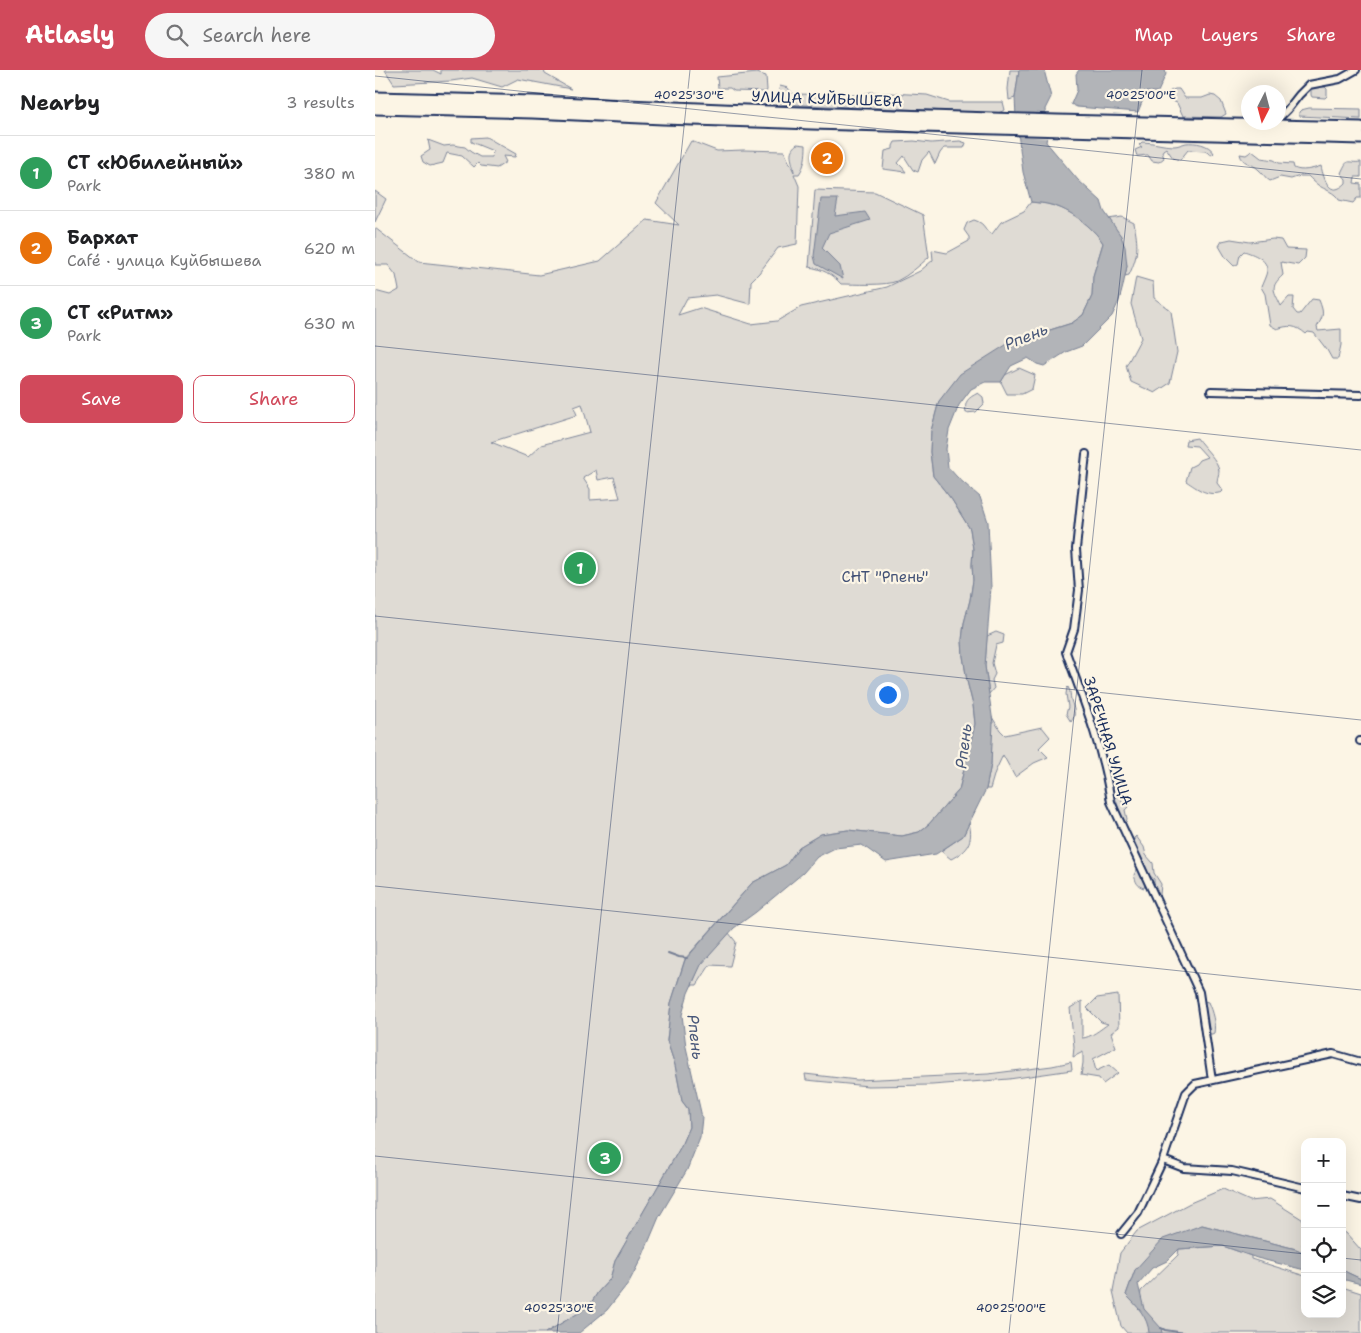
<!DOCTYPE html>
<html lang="en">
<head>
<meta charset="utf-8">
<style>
  :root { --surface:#fff; --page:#f6f6f6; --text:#202124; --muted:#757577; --line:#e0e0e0; --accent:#d1495b }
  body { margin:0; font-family:"Shantell Sans",sans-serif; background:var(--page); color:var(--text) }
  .controls { position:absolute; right:15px; bottom:15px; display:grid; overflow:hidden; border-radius:10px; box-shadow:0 5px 20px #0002 }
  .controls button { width:45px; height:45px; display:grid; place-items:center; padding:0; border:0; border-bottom:1px solid var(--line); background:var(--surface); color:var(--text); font:25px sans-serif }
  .compass { position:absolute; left:866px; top:15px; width:45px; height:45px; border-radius:50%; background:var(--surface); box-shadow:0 5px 20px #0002; rotate:186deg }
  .you { position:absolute; left:512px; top:624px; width:18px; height:18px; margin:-12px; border:4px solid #fff; border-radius:50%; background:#1a73e8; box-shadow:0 0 0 8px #1a73e833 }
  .badge { display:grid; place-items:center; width:32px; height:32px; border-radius:50%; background:var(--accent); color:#fff; font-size:16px; font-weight:700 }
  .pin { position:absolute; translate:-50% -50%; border:2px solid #fff; box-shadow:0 1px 5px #0006 }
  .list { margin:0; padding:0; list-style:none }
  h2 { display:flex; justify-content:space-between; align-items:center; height:65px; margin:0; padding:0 20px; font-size:21px }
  h2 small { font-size:16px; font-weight:400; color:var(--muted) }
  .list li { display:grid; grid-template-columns:32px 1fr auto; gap:15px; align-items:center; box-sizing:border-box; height:75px; padding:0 20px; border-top:1px solid var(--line) }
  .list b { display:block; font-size:19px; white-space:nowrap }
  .list p { margin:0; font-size:16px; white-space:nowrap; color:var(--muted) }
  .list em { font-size:16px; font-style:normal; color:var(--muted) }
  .actions { display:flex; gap:10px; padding:15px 20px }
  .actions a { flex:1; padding:11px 0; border:1px solid var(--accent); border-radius:10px; text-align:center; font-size:18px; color:var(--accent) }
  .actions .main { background:var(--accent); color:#fff }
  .icon { flex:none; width:28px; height:28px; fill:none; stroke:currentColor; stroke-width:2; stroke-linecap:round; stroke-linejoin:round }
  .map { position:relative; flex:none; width:986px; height:1263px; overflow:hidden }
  header { display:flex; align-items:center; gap:30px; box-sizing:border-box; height:70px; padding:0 25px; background:var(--accent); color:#fff }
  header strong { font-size:24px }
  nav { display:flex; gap:28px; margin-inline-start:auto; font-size:18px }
  .search { width:350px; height:45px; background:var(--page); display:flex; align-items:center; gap:12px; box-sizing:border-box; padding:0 18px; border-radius:28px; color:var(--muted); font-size:19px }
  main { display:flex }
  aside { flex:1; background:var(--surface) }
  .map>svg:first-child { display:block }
</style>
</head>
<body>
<header>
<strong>Atlasly</strong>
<div class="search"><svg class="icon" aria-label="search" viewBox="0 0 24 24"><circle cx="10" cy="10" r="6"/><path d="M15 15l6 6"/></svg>Search here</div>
<nav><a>Map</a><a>Layers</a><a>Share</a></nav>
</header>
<main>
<aside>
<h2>Nearby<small>3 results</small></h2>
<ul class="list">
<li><span class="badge" style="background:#2e9e5b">1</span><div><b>СТ «Юбилейный»</b><p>Park</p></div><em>380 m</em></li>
<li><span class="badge" style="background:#e8710a">2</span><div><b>Бархат</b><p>Café · улица Куйбышева</p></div><em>620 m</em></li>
<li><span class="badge" style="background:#2e9e5b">3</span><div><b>СТ «Ритм»</b><p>Park</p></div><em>630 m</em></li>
</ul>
<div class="actions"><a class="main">Save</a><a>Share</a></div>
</aside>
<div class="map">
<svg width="986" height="1263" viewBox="0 0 986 1263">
  <rect width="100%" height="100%" fill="#fcf5e5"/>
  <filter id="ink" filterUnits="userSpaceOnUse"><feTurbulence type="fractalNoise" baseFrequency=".02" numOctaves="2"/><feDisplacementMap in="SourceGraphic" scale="10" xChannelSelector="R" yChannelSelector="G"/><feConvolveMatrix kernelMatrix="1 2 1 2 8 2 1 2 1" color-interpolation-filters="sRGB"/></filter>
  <g filter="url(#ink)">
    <!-- green -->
    <path fill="#dfdbd4" stroke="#7d8599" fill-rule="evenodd" d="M10,0H58L66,4V0H169L170,4L196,19L143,9L127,17L97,8L76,11L19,14Z
      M635,0H644L640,28L634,30L633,19Z
      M382,3L391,6L392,20L391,22L359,21L355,18H343L342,7Z
      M405,16L413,18L418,24L483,25L496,22L552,25L574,32H628L630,40L623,43L404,34L401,28Z
      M938,17H950L952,19V26L950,28L937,27L936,25V18Z
      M800,19H804L810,28H827L835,25L840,26L846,31L851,44L846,47L808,46L802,33L793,29L795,21Z
      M934,38L986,39V49L924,46V42L926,40Z
      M111,67L141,84L140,87L128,86L131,92L122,98L106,96L103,93L99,97L87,86L72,83L68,93L55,96L48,92L46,86L55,80L53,70L69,76L78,75L90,77L96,82L105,87H117L118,81L96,72V68Z
      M316,71L342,81L368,80L409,81L419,102C418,90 411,82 422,74L431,75C431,85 430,96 424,104H419L424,116L422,174L403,178L384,203L376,211L375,234L341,225L312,228L303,245L325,238L376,254L402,251L426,237L512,217L545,201L558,190L557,180L572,183L594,171V167L589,160L592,153L599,150C612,154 608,160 617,164L626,152L649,141L656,132C663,133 670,133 676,135C695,139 718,157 728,173L718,206L717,226L708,245L697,253L634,273L564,331L556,361L555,382L558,406L577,430L595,459L598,479L597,495L598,510L595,530L589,553L587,570L588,586L592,611L598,635L600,654L584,720L554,754L544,762L527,766L473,760L446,764L424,777L411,795L377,813L310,889L296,933L292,971L300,995L307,1031L313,1039L314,1057L305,1078L240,1191L235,1209L223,1222L218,1230L207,1241L170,1263H0V221L15,225L24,220L21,205L13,195H0V158L44,192L164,205L225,191L272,150L304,155L281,133ZM207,334L215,362L166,375L153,387L116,372L202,345L199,337ZM221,400L223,410L239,407L245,428L215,430V419L208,408Z
      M539,71L556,73L585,71L591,73L589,78H569L565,83L560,94L554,82L547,90L543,102L538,100L529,86L523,93L527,97L531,102L508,99L510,81L518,79V76L520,72Z
      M767,72C778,72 788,76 799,76C803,76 807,74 811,73C820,72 834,74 839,83L837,85L830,81L813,80L805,90L798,88L791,78L788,80L787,82L789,88L784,92L777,91L773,85L762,86L760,80L767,77L764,75Z
      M877,81L886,88L899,90L904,93L918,94L919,98C926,102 938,99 946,96C949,110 955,129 971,113V109L966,103C974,86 971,94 986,92V107H980L979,113L986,114V128H982L978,133L964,130C960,122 950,120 943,115C939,112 936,109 933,106H925L916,109L905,107L895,111C890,108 888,103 883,99C877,93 867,94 865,84L871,85Z
      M440,120L500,122L548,145L554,187C544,196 534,205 522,211C511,216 479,214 466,214C457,204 447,199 434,197Z
      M0,121L11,129L0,152Z
      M747,147L759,153C763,175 764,184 754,205L750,206L752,196L746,166L733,149Z
      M856,169L875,172L898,169L906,170L911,179L931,180L930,188L923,195L906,192L908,205C894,218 899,220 906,236L914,227H919L918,239L922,244H925L937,229L944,230C949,243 949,245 942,257L943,261L966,259V275L963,289H957L952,280L939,263L933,262L931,264C921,255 913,255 902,259L895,255L890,224L886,217C888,212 891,206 892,201C893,189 878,184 869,181L865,185L863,194L859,196L851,188L844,176L847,171Z
      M761,207L778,212L779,228L796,241L802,282L795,313L780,323L756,312L751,296L766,268L756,234Z
      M644,298L660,305L657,319L647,324H632L626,312L630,305Z
      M603,323L608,327L609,334L601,342L591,343C589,331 593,328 603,323Z
      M822,368C828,377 844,391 844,401C844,404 842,409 842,413L848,421L847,422C833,427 823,419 811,411L815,397L821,394L824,390L832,387L822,376L810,375L811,370Z
      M621,562L629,565L628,573L621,575L617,593L620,604L617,610L619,618L614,624L610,596L612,566Z
      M693,617C696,622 695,625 696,630C699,639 702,644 696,652L691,644L693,637L691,624L692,618Z
      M617,647L625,660L630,665L667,657L675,667L664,678L673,687L659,693L640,707L628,685L620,702L615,719H611L616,694Z
      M745,712L747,714V716L744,722L748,734L755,735L750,740L752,749L751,752H749C743,742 743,730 736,720L738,717Z
      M594,753C599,771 592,781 576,789L566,781L588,766Z
      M761,766L769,777L771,785L778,793L779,803L786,814L785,825L784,826L781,825L779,820V809L772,804V801L760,776L759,768Z
      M765,798L770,815L769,818C762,816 761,812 759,805L762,799Z
      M354,863L361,872L355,896L335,895L322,915H317L325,895Z
      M743,925L744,957L736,963L741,977L718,989L721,1001L734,995L743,1003L728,1014L724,1008L706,1005L708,993V982L698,987L699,977L695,938L707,931V968C715,968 726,959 733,954L726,952L712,938L722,928Z
      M829,931L833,932C837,941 841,954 839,963L837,964H835L828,932Z
      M696,992L697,1000L634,1009L557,1015L493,1016L431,1010L430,1004L482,1010L613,1004L677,996Z
      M848,1119L875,1131L895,1129L930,1151V1166L927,1175L930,1174V1183L921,1179L827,1155L760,1200L751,1225L764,1238L766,1221L803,1185L804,1179L848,1176L876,1186V1189L930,1206V1244H967V1217L986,1223V1263H752L746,1256L738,1221L745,1183L762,1161L815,1133Z
      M967,1161L971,1163L986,1180V1209L967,1200Z"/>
    <!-- water -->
    <path fill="#b2b4b8" stroke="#767f94" d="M644,0H669L676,27L670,39L672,66L671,72L703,110L726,131L729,141L746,166L750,177L752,196L748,216L744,231L737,246L707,276L691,282L669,296L662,294L653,288L636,296L626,312H610L596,319L584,335L574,360L571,379L573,397L582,407L605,427L613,452L616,517L610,596L618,653L616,694L611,719L588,766L561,784L511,792L487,775L460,778L442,787L428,803L381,842L359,858L326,895L313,923L307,945L311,977L327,1047L325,1067L312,1100L284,1147L268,1185L254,1212L232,1240L204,1263H170L207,1241L218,1230L223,1222L235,1209L240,1191L305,1078L314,1057L313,1039L307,1031L300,995L292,971L296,933L310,890L377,813L411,795L424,777L446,764L473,760L527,766L544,762L554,754L584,720L600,654L598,635L592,611L588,586L587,570L589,553L595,530L598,510L597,495L598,479L595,459L577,430L558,406L555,382L556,361L564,331L585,304L634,273L697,253L708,245L717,226L718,206L728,173C718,157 694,139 676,135C670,133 663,133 656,132L648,102L641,47L640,28Z
      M704,0H790L791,4L783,22H771L763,42L702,37L696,34L702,20L701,4Z
      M446,129H463L460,146L490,142L495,150L454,163L447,178L465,196L468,209L441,194L439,186Z
      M827,1155L921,1179L930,1183V1200L882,1188L848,1176L804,1179L792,1191L777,1198L763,1214L769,1239L786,1258L787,1263H774C773,1247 762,1236 751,1225L760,1200L788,1169Z
      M967,1200L986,1209V1214L967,1209Z"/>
    <!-- pier -->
    <path fill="#fcf5e5" d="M639,42L673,44L674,68L641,66Z"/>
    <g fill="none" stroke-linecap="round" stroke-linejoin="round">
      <!-- stream -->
      <path stroke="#767f94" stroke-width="2" d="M293,883L304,887L312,888
        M786,1258L790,1260L810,1263"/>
      <!-- street casing -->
      <g stroke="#1b2f5e" stroke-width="10">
        <path id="street" d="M904,48L913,39L924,25L934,15L965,9L981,0
          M836,321L986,325
          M711,384L701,479L704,520L699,559L691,582C709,631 728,680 736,732L824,922L837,1010
          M985,671H986
          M788,1090L809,1098L857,1101L930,1118
          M967,1126L986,1130
          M746,1164L763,1143L788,1090L811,1023L820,1014L958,984L986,992"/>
      </g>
      <!-- highway casing -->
      <g stroke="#1b2f5e" stroke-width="15">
        <path id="highway" d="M0,28L158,32L395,42L682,51L986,58
          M0,38L157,42L288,48L437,53L986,68"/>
      </g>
      <!-- street -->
      <use href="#street" stroke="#fcf5e5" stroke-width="6"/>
      <!-- highway -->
      <use href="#highway" stroke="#fcf5e5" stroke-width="11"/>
    </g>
  </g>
  <!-- ticks -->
  <path fill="none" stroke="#1b2f5e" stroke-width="1" stroke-opacity="0.45" d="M0,6L986,109M0,276L986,380M0,546L986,650M0,816L986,920M0,1086L930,1184M967,1188L986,1190M182,1263L315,0M634,1263L767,0"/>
  <g text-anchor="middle" stroke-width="4.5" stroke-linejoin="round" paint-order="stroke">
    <!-- street labels -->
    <g font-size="15" fill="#1b2f5e" stroke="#fcf5e5">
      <text transform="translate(452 29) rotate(2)" y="5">УЛИЦА КУЙБЫШЕВА</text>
      <text transform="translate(733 671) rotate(73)" y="5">ЗАРЕЧНАЯ УЛИЦА</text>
    </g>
    <!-- park labels -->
    <g font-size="15" fill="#425176" stroke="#fcf5e5">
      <text x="510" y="512">СНТ "Рпень"</text>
    </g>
    <!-- water labels -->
    <g font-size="16" font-style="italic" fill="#485779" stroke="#fcf5e5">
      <text transform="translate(651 266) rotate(-22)" y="6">Рпень</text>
      <text transform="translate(588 676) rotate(-83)" y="6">Рпень</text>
      <text transform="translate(321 967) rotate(83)" y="6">Рпень</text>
    </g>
  </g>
  <g font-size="12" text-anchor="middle" fill="#1b2f5e" stroke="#fcf5e5" stroke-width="4.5" stroke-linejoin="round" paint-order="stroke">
    <text x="314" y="29">40°25'30"E</text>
    <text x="766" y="29">40°25'00"E</text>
    <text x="184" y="1242">40°25'30"E</text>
    <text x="636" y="1242">40°25'00"E</text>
  </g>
</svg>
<div class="controls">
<button>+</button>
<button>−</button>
<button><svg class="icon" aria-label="locate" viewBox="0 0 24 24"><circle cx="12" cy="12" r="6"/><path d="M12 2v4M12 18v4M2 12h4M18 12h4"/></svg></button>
<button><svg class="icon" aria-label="layers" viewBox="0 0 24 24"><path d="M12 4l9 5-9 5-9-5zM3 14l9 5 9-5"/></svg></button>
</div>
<svg class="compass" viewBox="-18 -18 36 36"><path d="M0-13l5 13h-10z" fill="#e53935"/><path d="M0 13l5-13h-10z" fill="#757577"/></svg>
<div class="you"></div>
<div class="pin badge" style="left:205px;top:498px;background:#2e9e5b">1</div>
<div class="pin badge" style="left:452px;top:88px;background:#e8710a">2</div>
<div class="pin badge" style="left:230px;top:1088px;background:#2e9e5b">3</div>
</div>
</main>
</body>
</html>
